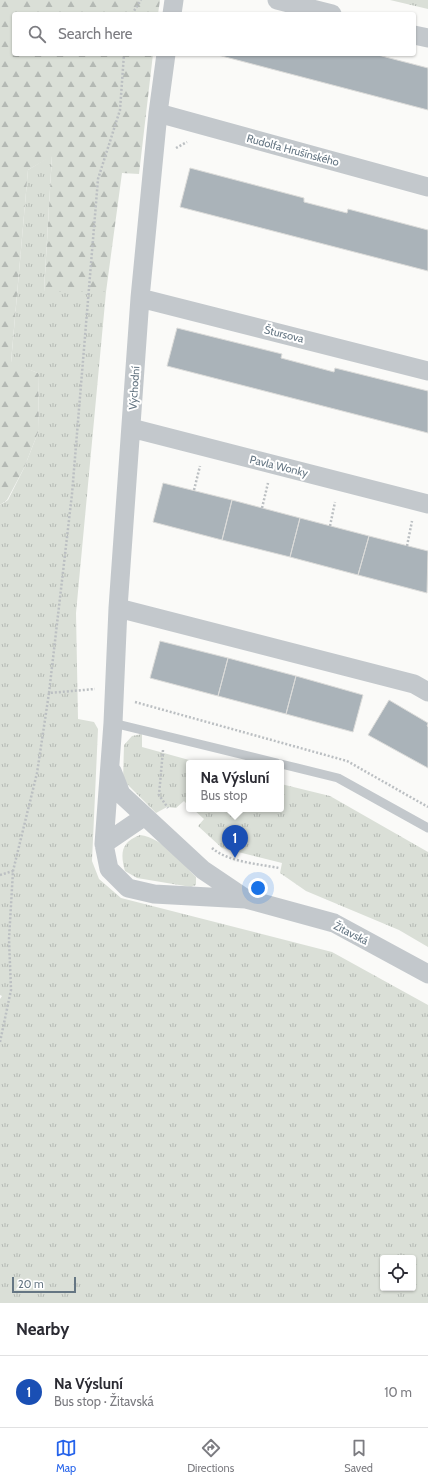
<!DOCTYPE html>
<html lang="en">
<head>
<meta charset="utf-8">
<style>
  :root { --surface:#fff; --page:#f7f7f7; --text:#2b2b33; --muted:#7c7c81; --line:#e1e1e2; --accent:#2563eb }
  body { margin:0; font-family:Cabin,sans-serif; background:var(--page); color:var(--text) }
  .controls { position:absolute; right:12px; bottom:12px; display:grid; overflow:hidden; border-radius:4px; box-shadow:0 1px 3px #0004 }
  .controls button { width:36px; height:36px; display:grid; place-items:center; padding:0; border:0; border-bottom:1px solid var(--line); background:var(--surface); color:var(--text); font:20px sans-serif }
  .scale { position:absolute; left:12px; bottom:10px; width:64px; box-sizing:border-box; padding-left:4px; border:2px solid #657683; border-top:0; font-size:11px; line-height:14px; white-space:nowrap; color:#657683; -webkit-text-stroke:3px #fff; paint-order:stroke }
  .you { position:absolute; left:258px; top:888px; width:14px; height:14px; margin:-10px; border:3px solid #fff; border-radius:50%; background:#1a73e8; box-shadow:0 0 0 6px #1a73e833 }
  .badge { display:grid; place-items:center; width:26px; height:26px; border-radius:50%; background:var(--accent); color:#fff; font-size:13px; font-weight:700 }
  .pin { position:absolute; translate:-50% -33px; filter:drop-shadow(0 1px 2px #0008) }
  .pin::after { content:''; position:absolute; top:21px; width:14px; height:12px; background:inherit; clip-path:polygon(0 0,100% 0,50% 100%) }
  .popup { position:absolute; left:186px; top:760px; width:98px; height:52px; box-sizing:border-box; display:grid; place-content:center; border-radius:4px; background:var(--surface); filter:drop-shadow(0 1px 3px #0005); font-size:13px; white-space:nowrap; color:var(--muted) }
  .popup b { font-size:15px; color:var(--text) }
  .popup::after { content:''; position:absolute; left:50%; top:100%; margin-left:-8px; border:8px solid transparent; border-top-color:var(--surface) }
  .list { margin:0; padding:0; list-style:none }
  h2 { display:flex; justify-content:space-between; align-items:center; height:52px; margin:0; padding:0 16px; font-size:17px }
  h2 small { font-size:13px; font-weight:400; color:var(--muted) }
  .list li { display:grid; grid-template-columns:26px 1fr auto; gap:12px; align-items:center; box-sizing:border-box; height:72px; padding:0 16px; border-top:1px solid var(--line) }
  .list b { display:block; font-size:15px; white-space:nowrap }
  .list p { margin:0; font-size:13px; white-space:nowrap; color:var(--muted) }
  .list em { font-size:13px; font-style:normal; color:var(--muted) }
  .icon { flex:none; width:22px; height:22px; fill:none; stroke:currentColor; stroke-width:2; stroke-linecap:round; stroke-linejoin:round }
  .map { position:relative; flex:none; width:428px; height:1303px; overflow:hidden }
  .search { position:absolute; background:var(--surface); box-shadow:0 1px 3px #0004; left:12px; right:12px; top:12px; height:44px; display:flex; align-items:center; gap:10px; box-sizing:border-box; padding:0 14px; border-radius:4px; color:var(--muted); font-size:15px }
  .sheet { height:124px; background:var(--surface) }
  nav { display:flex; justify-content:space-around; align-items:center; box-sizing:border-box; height:56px; border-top:1px solid var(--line); background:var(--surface); font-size:11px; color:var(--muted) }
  nav a { display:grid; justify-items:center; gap:2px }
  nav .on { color:var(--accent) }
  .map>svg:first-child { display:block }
</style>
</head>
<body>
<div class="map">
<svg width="428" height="1303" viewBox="0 0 428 1303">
  <defs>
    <pattern id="grass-tufts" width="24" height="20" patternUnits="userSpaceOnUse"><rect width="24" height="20" fill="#dadfd7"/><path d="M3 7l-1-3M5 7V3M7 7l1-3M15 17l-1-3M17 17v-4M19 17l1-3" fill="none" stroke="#b4b9b4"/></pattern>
    <pattern id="forest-firs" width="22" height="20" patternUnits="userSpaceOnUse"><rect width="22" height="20" fill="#dadfd7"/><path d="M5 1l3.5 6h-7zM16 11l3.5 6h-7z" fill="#b4b9b4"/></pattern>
  </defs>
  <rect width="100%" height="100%" fill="#fafaf8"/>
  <!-- grass -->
  <path fill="url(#grass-tufts)" fill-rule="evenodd" d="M390,0H428V9Z
    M52,155L44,291L106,292L76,613L78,719L94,722L98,729L92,861L99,879L121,898L332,952L428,1005V1303H0V999L2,996L0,995V505L8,500L24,468L39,430L38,373L11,363L28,170ZM383,1258H413V1288H383Z
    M142,734V747L200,763H189V806L184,801L176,808L167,807L156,813L123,780L124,745L132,736Z
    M281,784L330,796L428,852V947L399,930L306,891L280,873L282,863L222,848L198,826L204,819L193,809H281Z
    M140,835C163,838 181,862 196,877V885L191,887L137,878L125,871C120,853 121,842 140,835Z"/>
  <!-- forest -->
  <path fill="url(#forest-firs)" d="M0,0H160L158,14H14V54H153L139,174L122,173L106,292H44L52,156L28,170L11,362L38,373L39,430L24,468L7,500L0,505Z"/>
  <!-- building -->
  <path fill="#aab3b9" stroke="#dcdcda" d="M214,54H374L428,68V110Z
    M190,168L304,198V202L347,213L348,209L428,230V271L180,207Z
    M177,328L282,354L281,358L334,372L335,368L428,391V433L167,366Z
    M163,483L232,500L222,540L153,522Z
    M232,500L300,518L290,557L222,540Z
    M300,518L369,536L358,575L290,557Z
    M369,536L428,551L427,593L358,575Z
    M160,641L228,658L218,696L150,678Z
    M228,658L296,676L286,714L218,696Z
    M296,676L363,695L353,732L286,714Z
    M389,700L428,723L427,726L428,727V768L368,735Z"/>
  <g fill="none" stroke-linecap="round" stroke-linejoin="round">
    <!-- path -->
    <path stroke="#bbbfc2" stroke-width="2.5" stroke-dasharray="2 2" stroke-linecap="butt" d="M132,14L141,0
      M176,148L187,142
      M194,490L200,466
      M262,508L268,483
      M330,526L335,502
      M407,546L412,521
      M49,693L72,494L98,179L120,110L124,54
      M135,702L347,761L428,807
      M163,750L159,795L168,808
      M212,848C228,862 259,864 279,868
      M0,875L13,871
      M0,1042L11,990L9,939L13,871L37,773L49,693L95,689"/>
    <!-- lane -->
    <path stroke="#c3c8cc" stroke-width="9" d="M113,723L277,763
      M281,764L338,778L428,828"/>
    <!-- street -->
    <path stroke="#c3c8cc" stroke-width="19" d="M277,0L332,14
      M172,14L174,0
      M414,35L428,38
      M166,54L158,113L140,298L118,608L113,723L104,844L109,869L128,888L154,894L246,899L334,923L428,974
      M158,113L428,187
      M140,298L428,371
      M131,428L428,504
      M118,608L414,684L428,692
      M112,771L121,794L203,870L246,899
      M104,844L145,816"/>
  </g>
  <g text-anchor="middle" stroke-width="4" stroke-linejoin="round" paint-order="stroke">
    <!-- street labels -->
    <g font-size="11" fill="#657683" stroke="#fff">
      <text transform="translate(293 150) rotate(15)" y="4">Rudolfa Hrušínského</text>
      <text transform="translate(284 334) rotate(14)" y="4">Štursova</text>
      <text transform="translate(134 388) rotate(-86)" y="4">Východní</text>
      <text transform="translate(279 466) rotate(14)" y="4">Pavla Wonky</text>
      <text transform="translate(351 933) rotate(27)" y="4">Žitavská</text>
    </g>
  </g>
</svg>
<div class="controls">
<button><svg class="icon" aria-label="locate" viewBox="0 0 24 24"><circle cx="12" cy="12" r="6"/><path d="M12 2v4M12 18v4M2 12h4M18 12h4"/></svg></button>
</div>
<div class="scale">20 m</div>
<div class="you"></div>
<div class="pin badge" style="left:235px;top:858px;background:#1a4fb4">1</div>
<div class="popup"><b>Na Výsluní</b>Bus stop</div>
<div class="search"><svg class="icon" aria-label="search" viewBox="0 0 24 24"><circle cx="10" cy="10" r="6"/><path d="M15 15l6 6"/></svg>Search here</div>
</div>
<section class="sheet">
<h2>Nearby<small></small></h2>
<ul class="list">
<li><span class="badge" style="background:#1a4fb4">1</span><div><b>Na Výsluní</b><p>Bus stop · Žitavská</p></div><em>10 m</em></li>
</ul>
</section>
<nav>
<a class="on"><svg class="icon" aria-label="map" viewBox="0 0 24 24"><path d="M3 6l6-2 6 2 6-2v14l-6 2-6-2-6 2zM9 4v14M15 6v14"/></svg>Map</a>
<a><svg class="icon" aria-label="directions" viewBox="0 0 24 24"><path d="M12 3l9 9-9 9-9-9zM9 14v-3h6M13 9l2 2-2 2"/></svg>Directions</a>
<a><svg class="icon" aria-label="saved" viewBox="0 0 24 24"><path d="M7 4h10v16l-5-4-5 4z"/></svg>Saved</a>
</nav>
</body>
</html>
